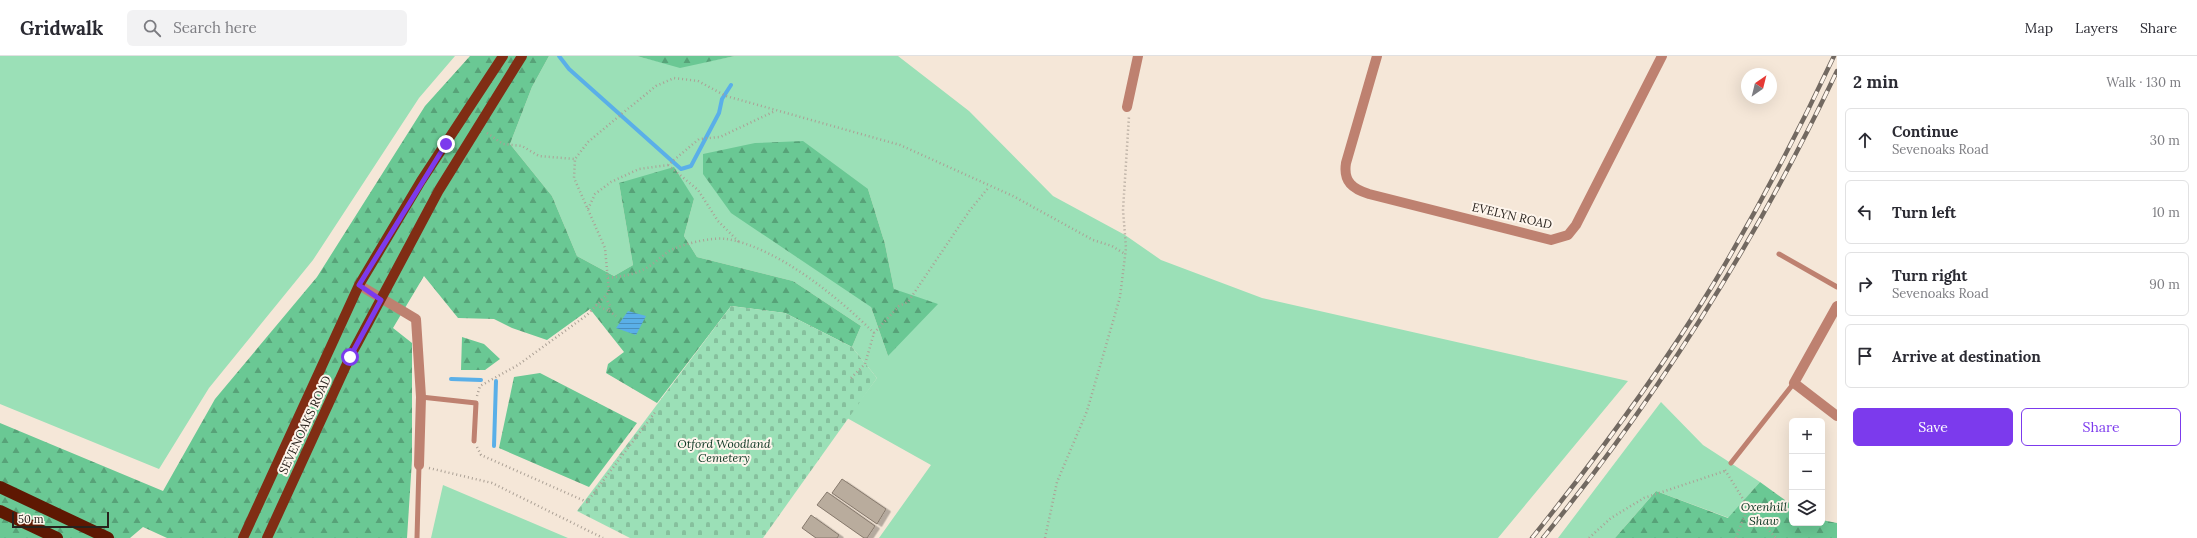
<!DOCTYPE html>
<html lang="en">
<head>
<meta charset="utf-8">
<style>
  :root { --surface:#fff; --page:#f2f2f3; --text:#2b2b33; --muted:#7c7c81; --line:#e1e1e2; --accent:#7c3aed }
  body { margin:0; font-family:Lora,serif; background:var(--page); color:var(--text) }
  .controls { position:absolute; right:12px; bottom:12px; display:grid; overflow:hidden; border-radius:6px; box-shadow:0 4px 16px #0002 }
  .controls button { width:36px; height:36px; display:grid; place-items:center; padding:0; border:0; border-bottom:1px solid var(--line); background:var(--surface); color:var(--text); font:20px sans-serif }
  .compass { position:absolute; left:1741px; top:12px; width:36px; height:36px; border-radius:50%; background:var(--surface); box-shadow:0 4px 16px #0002; rotate:35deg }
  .scale { position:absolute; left:12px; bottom:10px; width:97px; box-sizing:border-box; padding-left:4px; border:2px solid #28221d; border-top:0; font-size:11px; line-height:14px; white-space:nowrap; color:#28221d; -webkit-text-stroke:3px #fef5ec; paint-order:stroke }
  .stop { position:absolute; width:12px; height:12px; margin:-9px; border:3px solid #7c3aed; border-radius:50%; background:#fff }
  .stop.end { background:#7c3aed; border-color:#fff; box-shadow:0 1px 4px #0008 }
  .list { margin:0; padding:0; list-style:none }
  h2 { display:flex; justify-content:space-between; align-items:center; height:52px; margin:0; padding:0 16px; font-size:17px }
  h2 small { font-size:13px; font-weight:400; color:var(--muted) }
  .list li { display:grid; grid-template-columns:26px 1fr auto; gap:12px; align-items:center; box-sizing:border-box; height:64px; margin:0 8px 8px; padding:0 8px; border:1px solid var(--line); border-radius:6px }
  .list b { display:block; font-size:15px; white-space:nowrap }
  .list p { margin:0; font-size:13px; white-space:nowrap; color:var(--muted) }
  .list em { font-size:13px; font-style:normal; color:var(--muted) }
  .actions { display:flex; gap:8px; padding:12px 16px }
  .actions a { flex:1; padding:9px 0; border:1px solid var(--accent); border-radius:6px; text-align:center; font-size:14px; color:var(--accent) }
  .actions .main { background:var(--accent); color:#fff }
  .icon { flex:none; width:22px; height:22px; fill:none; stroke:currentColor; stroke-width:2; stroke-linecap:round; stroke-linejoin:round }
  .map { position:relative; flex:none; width:1837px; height:482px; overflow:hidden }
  header { display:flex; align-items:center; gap:24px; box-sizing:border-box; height:56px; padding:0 20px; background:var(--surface); border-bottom:1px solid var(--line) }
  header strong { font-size:19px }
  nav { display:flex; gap:22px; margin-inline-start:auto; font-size:14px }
  .search { width:280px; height:36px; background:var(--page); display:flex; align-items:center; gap:10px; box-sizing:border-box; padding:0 14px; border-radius:6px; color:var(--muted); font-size:15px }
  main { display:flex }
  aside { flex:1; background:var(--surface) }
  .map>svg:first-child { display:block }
</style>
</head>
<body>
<header>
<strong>Gridwalk</strong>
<div class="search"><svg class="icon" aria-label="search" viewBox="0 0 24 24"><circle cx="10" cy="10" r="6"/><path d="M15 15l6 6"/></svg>Search here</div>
<nav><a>Map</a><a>Layers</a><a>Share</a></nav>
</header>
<main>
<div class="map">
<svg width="1837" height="482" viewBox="0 0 1837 482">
  <defs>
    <pattern id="forest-firs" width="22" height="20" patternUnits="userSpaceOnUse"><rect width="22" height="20" fill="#6ac894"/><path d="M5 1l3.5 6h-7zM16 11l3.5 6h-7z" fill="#57a278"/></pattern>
    <pattern id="cemetery-stones" width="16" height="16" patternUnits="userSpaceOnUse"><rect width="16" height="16" fill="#9be0b7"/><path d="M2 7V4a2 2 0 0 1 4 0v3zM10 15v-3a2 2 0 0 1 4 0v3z" fill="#86c09d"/></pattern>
    <pattern id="water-rules" width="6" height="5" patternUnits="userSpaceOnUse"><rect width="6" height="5" fill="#5aafe8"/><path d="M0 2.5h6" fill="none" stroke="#4a8ebb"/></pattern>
    <filter id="shadow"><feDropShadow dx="4.5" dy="2.5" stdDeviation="0" flood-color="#0004"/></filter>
  </defs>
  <rect width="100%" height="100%" fill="#f5e7d8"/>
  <!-- grass -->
  <path fill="#9be0b7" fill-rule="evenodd" d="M0,0H455L419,42L313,204L209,332L159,413L0,348Z
    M549,0H637L680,11L735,0H898L969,55L1053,140L1125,179L1161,204L1262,242L1628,325L1498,482H879L931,409L847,362L877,322L852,291L861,270L793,225L697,201L684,180L694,143L619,127L633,209L614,220L577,200L552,140L510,88L532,31ZM868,133L885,188L894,233L888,300L871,251Z
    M1661,346L1703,389L1760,426L1729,462L1656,435L1615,482H1558Z
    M443,429L568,482H431Z"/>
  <!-- forest -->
  <path fill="url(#forest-firs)" d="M470,0H549L532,31L510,88L552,140L577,200L614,220L633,209L619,127L674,111L694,143L684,180L697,201L793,225L861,270L852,291L785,257L731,250L657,347L606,317L608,308L624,296L590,253L547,284L512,272L494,263L458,262L424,220L393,272L412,287V404L407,482H167L143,471L130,482H0V367L163,435L215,343L317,221L425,50Z
    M637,0H735L680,12Z
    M803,85L868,133L885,188L894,233L938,248L888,300L871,251L731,157L703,118V98L755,87Z
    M462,281L484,288L500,303L485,314H461Z
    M540,317L637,367L589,431L499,392L514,321Z
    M1760,426L1792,449V467H1822V464L1837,467V482H1615L1656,435L1728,462Z"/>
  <!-- cemetery -->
  <path fill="url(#cemetery-stones)" d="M731,250L785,257L852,291L877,322L763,482H630L577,455Z"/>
  <!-- water -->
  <path fill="url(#water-rules)" d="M628,255L646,260L636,279L616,272Z"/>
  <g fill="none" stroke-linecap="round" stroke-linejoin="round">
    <!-- stream -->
    <path stroke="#5aafe8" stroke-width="4" d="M559,0L569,13L681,113L691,110L719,57L722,43L731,29
      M451,323L481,324
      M494,390L496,325"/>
  </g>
  <!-- building -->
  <path fill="#b9ac9d" stroke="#86796c" filter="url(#shadow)" d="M842,423L886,453L877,468L832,437Z
    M827,436L875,470L867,482H864L817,449Z
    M811,459L839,479L837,482H816L802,472Z"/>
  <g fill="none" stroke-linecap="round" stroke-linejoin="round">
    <!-- path -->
    <path stroke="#aba095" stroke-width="2.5" stroke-dasharray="1 3" stroke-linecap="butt" d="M487,77L503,88L522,90L539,100L575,103
      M668,109L698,134L718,165L740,187
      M588,153L595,138L611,126L639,113L668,109L699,83L720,81L775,55
      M608,222C623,220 635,219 648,211C657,206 664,197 673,193C688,187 711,181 727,183C778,192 838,241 874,277
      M596,249L609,255L610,250L606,242
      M609,255L616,260
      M851,322L865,308L874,277L899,250L908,246L970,154L989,131
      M477,340L480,330L518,309L587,259L609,236L605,192L574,122L575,103L588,86L624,56L656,30L674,22L698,25L726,40L900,89L1013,140L1093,184L1112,190L1125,198
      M477,391L481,399L587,446L656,355
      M429,412L492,427L603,482
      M1725,414L1748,451L1736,482
      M1748,451L1776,482
      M1045,482L1057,426L1087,355L1120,241L1126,192L1123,154L1129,60
      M1589,482L1611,462L1644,442L1725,415"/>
    <!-- service -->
    <path stroke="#be8170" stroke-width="5" d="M1779,198L1837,231
      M421,341L476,347L474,385
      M1731,407L1794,327
      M417,482L419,409"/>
    <!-- minor -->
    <path stroke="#be8170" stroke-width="10" d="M1377,0L1346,107C1343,126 1353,133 1369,138L1551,184L1568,179L1576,169L1662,0
      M1127,51L1138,0
      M359,229L416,263L421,341L419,409
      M1837,250L1794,327L1837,360"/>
    <!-- primary -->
    <path stroke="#802d14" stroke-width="10" d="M243,482L359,229L421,125L503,0
      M267,482L350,301L439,134L522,0"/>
    <!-- motorway -->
    <path stroke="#5e1802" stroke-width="12" d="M0,431L108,482
      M0,455L57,482"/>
    <!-- rail casing -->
    <g stroke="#726961" stroke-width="4.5">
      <path id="rail" d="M1532,482C1597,401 1660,316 1714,227C1758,153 1798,77 1834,0
        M1543,482C1660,338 1758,182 1837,15"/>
    </g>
    <!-- rail -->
    <use href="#rail" stroke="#fef5ec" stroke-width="3" stroke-dasharray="9" stroke-linecap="butt"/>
  </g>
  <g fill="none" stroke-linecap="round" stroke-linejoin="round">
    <!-- route -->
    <path stroke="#7c3aed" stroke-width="5" d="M350,301L381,244L359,229L446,88"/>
  </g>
  <g text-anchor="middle" stroke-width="4" stroke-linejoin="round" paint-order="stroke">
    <!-- street labels -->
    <g font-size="12" fill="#28221d" stroke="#fef5ec">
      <text transform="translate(1512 160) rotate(13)" y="4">EVELYN ROAD</text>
      <text transform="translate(305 369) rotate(-65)" y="4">SEVENOAKS ROAD</text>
    </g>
    <!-- park labels -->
    <g font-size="12" font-style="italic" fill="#0a3420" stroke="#fef5ec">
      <text x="724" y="392">Otford Woodland<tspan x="724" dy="14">Cemetery</tspan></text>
      <text x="1764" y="455">Oxenhill<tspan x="1764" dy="14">Shaw</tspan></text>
    </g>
  </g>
</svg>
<div class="controls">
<button>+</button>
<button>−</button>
<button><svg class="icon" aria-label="layers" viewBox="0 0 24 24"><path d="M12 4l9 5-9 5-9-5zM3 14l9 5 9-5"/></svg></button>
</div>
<svg class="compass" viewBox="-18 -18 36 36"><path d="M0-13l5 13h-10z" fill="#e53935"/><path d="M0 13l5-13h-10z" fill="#7c7c81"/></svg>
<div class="scale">50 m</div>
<div class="stop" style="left:350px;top:301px"></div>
<div class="stop end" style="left:446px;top:88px"></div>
</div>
<aside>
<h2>2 min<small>Walk · 130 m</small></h2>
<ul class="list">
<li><svg class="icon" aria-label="ahead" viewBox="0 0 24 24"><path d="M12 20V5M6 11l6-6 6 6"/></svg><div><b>Continue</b><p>Sevenoaks Road</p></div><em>30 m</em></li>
<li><svg class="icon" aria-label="left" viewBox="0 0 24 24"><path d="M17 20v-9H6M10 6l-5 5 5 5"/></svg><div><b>Turn left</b></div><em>10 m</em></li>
<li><svg class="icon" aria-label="right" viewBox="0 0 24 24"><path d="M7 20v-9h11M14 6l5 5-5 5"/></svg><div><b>Turn right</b><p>Sevenoaks Road</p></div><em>90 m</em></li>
<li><svg class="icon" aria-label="arrive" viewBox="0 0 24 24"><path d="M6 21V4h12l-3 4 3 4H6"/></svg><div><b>Arrive at destination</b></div></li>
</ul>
<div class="actions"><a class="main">Save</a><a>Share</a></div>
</aside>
</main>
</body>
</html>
